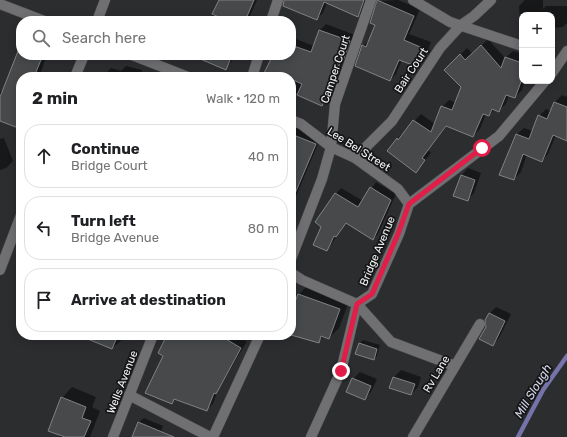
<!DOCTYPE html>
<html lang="en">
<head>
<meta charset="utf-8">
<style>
  :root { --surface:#fff; --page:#f6f6f6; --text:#202124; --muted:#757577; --line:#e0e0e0 }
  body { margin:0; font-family:Rubik,sans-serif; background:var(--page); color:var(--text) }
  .controls { position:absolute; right:12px; top:12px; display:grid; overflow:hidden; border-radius:8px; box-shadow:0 2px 10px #0003 }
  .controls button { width:36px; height:36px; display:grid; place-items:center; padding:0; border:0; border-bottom:1px solid var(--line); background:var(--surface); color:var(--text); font:20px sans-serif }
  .stop { position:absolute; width:12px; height:12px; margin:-9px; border:3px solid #e11d48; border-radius:50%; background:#fff }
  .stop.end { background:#e11d48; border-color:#fff; box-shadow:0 1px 4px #0008 }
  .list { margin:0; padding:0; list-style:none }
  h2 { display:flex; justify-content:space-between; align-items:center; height:52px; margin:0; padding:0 16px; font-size:17px }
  h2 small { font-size:13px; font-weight:400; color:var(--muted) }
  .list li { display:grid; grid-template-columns:26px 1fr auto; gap:12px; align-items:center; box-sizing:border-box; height:64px; margin:0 8px 8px; padding:0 8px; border:1px solid var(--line); border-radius:16px }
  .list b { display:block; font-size:15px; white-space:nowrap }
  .list p { margin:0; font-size:13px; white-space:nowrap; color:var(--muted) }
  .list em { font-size:13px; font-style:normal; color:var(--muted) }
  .icon { flex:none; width:22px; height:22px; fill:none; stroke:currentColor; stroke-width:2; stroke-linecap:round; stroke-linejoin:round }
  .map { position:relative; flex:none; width:567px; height:437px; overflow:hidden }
  .search { position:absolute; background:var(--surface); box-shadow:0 2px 10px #0003; left:16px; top:16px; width:280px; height:44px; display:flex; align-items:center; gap:10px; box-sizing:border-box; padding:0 14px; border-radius:16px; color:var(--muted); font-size:15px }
  .panel { position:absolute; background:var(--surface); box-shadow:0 2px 10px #0003; left:16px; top:72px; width:280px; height:268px; border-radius:16px }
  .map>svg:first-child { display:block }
</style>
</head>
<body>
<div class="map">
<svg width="567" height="437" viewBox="0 0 567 437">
  <rect width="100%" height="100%" fill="#2c2d2f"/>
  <!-- shadow -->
  <path fill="#0007" d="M222,0H257L248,21H210L218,4Z
    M291,0H368L364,10L358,16L327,3L323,13L316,19Z
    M398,0L420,9L409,34L431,42L424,60L418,66L402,60L396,74L390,80L363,46L370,39L376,24L378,1Z
    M525,0H543V9L546,6H567V23L563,27L552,28V15H522V22H520L519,6Z
    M326,24L355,35L348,55L345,58L327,99L322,105L291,91V77H263L274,55H291V37L314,46L320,30Z
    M488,39L505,58L513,51L522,54V81H525L522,90L515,97L509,95L506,104L499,110L495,109L489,115L486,114L480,129L473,136L447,126L428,150L431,153L416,171L397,139L421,114L435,124L442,107L449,100L456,103L462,87L445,70L467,48L473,54Z
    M21,47V55H47L39,77H21V119L0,120V92L4,89Z
    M212,55H235L232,61L225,68Z
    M126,66L142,70L140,76L143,77H103L111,68L121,71Z
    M562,95L566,97L567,95V139L556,135L548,154L542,161L527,154L521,172L514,179L517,134L524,128L533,131L539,116L546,109L551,111L555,102Z
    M297,127L321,137L291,208V132Z
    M4,138L13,161L6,168L0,170V139Z
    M468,168L481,173L474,193L467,200L454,195L462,175Z
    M376,182L396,194L378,234L373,239L347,222L327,250L336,194L341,188L363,201Z
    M309,284L350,299L339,328L329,338L324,336L318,342L296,324L291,322V316L299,294Z
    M21,292V303L17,302Z
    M496,307L511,314L499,338L493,345L487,327L489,314Z
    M83,335H128L112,348Z
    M168,335H246L244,340L247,341L218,390L213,404L206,410L176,398L172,403L164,355Z
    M363,340L380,345L377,356L374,359L360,343Z
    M401,370L421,377L418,387L411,394L394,377Z
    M360,372L377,379L371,392L365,398L353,379Z
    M72,387L96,397L92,407L100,411L90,437H59L62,398Z
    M144,418L163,426L159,437H133L139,422Z"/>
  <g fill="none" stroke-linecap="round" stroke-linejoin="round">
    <!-- stream -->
    <path stroke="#7573a9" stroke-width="4.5" d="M518,437L543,390L567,356"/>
  </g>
  <!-- building -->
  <path fill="#48494b" stroke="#818285" d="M219,0H254L245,21H228L212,14Z
    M284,0H364L358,17L324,2L317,20L283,6Z
    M377,0L414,16L404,40L425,49L418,67L399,60L390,81L355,66L362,45L366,47L375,25L370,23Z
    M319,30L350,41L343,61H341L322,106L297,95L302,84L291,79V77H262L273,55H291V45L311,52Z
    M481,45L501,68L505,57L522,63V79L515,98L506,95L499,112L492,109L489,116L483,114L473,137L446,126L422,158L425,160L416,173L387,151L397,138L398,140L413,120L431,132L441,106L452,110L461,87L444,70L460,54L465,60Z
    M20,46L21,55H43L34,77H21V129L0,121V97Z
    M191,55H232L226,70Z
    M554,102L567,107V141L553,135L542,162L523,154L514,180L499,175L516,134L529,139L538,115L547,119Z
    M291,134L316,144L291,203Z
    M461,175L475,180L468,201L453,196Z
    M370,187L391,200L373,240L346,223L336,237L334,236L327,251L313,245L321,227L315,222L335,193L358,207Z
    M298,294L340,309L329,339L321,336L319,343L291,335L295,324L291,323V313Z
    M489,313L505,321L493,346L479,339L486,327L485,320Z
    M78,335H118L112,349Z
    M167,335H219L241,348L216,394L214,393L207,411L174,399L172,404L145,393L163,356L158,353Z
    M359,343L377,349L374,360L355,354Z
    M393,377L415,384L411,395L389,388Z
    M352,378L371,386L365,400L346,392Z
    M61,397L86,407L82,418L91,421L84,437H65L48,431Z
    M138,422L174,437H132Z"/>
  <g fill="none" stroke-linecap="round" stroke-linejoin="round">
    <!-- street casing -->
    <g stroke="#4a4b4c" stroke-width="11">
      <path id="street" d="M413,0L450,22L522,46
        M0,4L44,21
        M97,21L105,0
        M271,21L278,0
        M132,55L188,77
        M552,73L567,51
        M75,77L84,55
        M252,77L259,55
        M291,120L301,124L331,147L355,158L398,189L409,204
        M355,158L392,121L440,48L461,25L474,16L491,0
        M409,204L499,136L545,81
        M291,259L322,179L331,147L335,104L371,0
        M0,270L21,215
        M291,273L302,280L357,304L391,342L455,366
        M129,395L210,437
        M113,437L153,335
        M213,437L260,335
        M311,437L341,371L357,304L372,294L399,234L409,204
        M413,437L480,324"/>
    </g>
    <!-- street -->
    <use href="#street" stroke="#707073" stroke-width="10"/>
  </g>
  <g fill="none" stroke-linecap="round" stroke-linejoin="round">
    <!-- route -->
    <path stroke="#e11d48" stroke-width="5" d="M341,371L357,304L372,294L398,234L409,204L482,148"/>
  </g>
  <g text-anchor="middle" stroke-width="3.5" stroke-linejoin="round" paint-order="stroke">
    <!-- street labels -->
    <g font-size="11" fill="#f3f4f5" stroke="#151516">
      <text transform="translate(335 69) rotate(-72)" y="4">Camper Court</text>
      <text transform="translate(411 70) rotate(-57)" y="4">Bair Court</text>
      <text transform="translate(359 149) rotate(32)" y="4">Lee Bel Street</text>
      <text transform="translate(377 251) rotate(-67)" y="4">Bridge Avenue</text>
      <text transform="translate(436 374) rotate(-59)" y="4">Rv Lane</text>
      <text transform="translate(122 382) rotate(-69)" y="4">Wells Avenue</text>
    </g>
    <!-- water labels -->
    <g font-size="12" font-style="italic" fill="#d5d7ed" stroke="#151516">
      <text transform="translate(533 391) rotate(-59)" y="4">Mill Slough</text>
    </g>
  </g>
</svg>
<div class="controls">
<button>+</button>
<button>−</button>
</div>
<div class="stop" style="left:482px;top:148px"></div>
<div class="stop end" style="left:341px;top:371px"></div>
<div class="search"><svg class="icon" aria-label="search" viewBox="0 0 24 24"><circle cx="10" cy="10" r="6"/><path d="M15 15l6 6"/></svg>Search here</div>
<section class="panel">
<h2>2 min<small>Walk · 120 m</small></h2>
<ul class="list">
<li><svg class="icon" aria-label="ahead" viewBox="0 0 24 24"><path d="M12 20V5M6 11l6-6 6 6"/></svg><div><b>Continue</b><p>Bridge Court</p></div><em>40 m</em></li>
<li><svg class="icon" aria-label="left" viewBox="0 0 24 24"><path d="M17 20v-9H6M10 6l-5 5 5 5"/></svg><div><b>Turn left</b><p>Bridge Avenue</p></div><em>80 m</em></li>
<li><svg class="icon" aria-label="arrive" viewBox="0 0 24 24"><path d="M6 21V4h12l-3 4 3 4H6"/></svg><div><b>Arrive at destination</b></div></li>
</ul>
</section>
</div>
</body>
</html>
